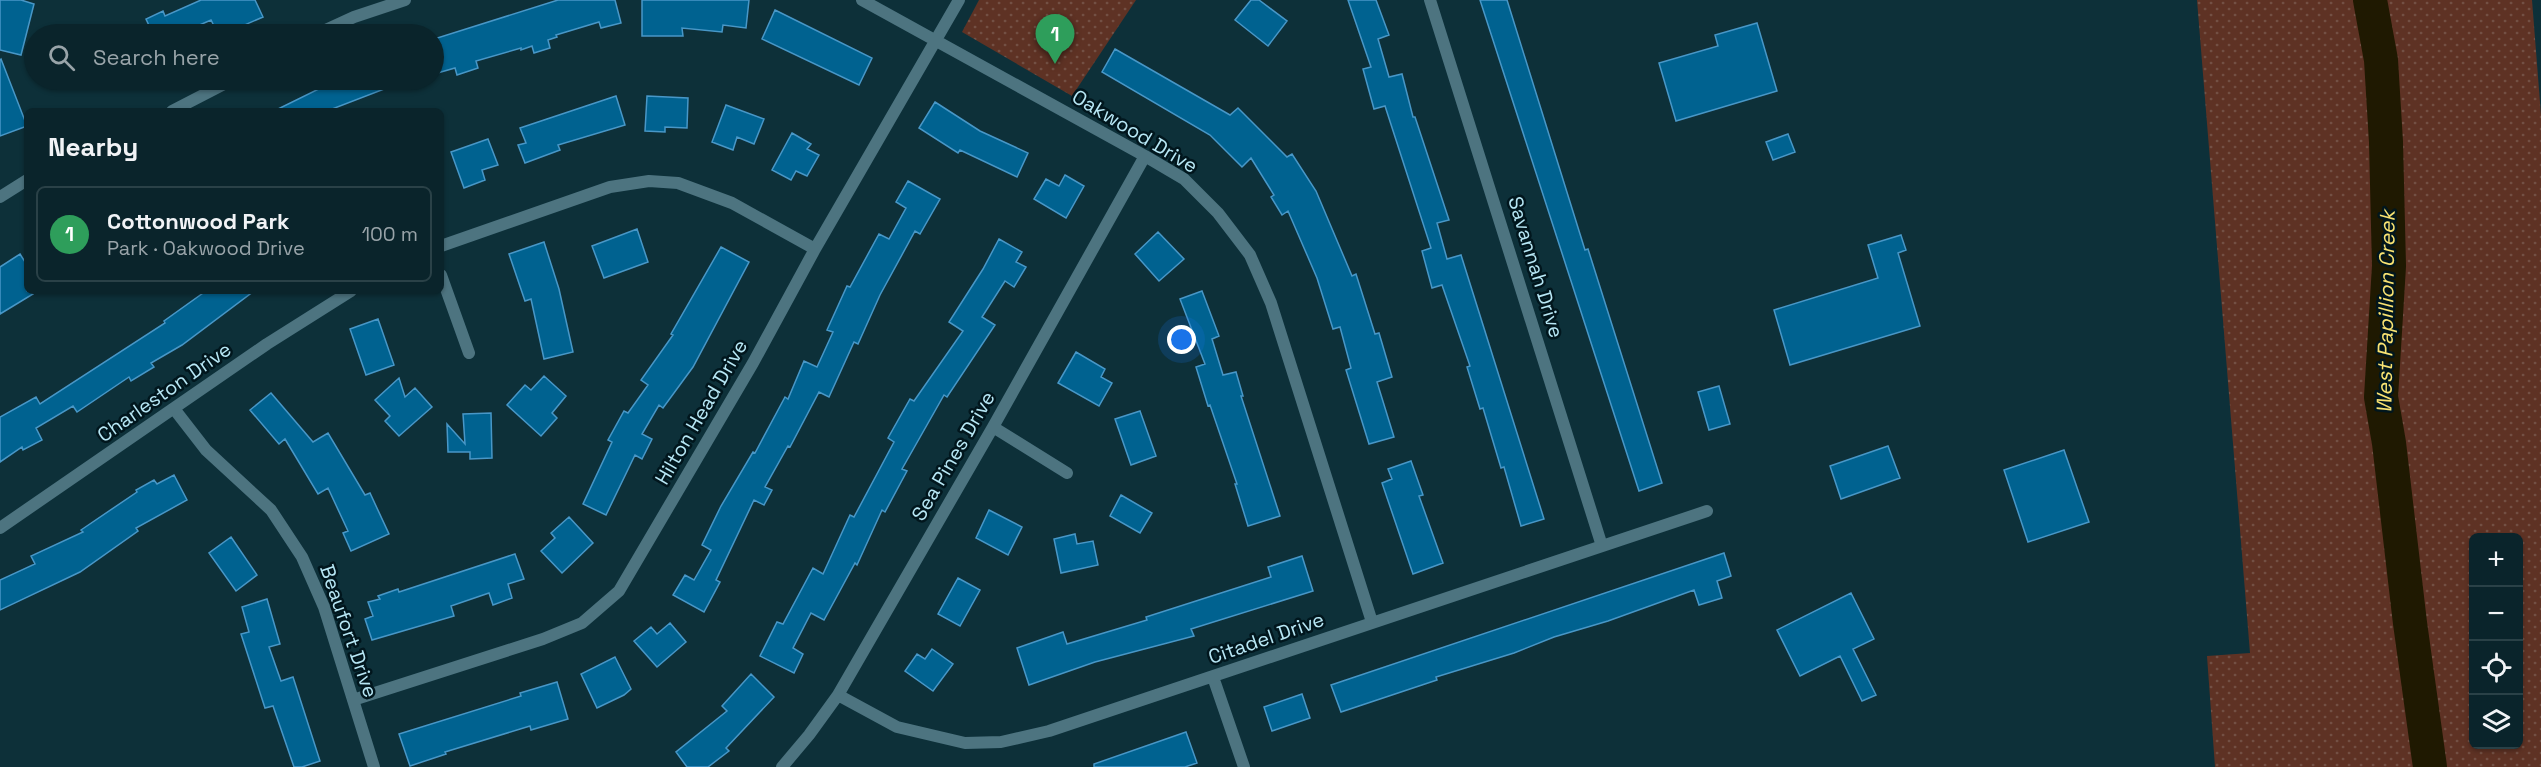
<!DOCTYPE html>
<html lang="en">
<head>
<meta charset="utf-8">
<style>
  :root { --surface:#0a242b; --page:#183037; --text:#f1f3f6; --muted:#99a4a9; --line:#2a4147; --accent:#0b8043 }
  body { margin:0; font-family:"Space Grotesk",sans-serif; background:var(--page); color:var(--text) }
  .controls { position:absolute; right:18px; bottom:18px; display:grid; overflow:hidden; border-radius:9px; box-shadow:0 2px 4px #0004 }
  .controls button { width:54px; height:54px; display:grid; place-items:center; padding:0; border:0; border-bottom:2px solid var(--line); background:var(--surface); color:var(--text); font:30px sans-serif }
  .you { position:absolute; left:1182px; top:340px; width:21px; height:21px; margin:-15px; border:4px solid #fff; border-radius:50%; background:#1a73e8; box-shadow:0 0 0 9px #1a73e833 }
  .badge { display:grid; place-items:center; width:39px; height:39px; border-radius:50%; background:var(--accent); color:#fff; font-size:20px; font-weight:700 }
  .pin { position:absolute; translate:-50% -50px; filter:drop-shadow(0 2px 3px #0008) }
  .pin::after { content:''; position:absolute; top:32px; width:21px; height:18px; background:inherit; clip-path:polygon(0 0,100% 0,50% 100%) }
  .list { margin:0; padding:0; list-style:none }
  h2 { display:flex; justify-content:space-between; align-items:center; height:78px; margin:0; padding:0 24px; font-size:26px }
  h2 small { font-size:20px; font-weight:400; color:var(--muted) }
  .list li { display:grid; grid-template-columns:39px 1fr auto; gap:18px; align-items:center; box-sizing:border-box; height:96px; margin:0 12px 12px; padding:0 12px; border:2px solid var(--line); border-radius:9px }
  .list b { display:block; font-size:22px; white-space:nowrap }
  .list p { margin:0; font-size:20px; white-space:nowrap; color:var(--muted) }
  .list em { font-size:20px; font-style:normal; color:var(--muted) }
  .icon { flex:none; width:33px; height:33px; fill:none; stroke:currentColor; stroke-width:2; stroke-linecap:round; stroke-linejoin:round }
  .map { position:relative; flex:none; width:2541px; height:767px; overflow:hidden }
  .search { position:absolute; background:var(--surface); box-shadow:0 2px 4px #0004; left:24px; top:24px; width:420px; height:66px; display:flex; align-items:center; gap:15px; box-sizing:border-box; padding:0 21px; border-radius:33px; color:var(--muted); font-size:22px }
  .panel { position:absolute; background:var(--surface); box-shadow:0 2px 4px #0004; left:24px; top:108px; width:420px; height:186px; border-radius:9px }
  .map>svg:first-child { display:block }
</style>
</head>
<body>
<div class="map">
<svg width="2541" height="767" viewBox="0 0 2541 767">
  <defs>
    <pattern id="grass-dots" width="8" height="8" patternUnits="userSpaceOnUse" patternTransform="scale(1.5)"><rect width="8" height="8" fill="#5e3224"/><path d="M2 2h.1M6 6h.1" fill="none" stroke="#735044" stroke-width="1.8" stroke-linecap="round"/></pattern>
  </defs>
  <rect width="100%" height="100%" fill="#0d3039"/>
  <!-- grass -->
  <path fill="url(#grass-dots)" fill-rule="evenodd" d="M979,0H1136L1072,96L962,32Z
    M2197,0H2532L2541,115V767H2215L2207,656L2250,653ZM2474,538H2518V744H2474Z"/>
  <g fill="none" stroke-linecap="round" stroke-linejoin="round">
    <!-- river -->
    <path stroke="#1f1901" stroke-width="34" d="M2370,0L2381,60L2386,142L2389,266L2381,397L2389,443L2410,623L2430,767"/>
  </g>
  <!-- building -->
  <path fill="#006290" stroke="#4897c7" stroke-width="1.5" d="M0,0H21L34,4L21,55L0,50Z
    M201,0H255L263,17L224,34H218L211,20L179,34H153L146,19L163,11L165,16Z
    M558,0H615L621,23L601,28L599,22L556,35L557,37L548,40L550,48L534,53L532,46L521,50V48L476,61L478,68L457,75L455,68L434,74V39Z
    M642,0H749L746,28L723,25L722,32L682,28L683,36H642Z
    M1251,0H1259L1287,21L1268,46L1235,20Z
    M1348,0H1376L1389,35L1378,39L1389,77L1402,74L1413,117H1415L1449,220L1437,223L1447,259L1461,255L1544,519L1521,526L1504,467L1501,468L1483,408L1480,409L1467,367L1470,366L1442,285L1432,288L1422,251L1431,248L1385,106L1374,109L1363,69L1371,67Z
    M1480,0H1507L1585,250L1588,249L1662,483L1639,491Z
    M775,10L872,58L859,85L762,39Z
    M1757,23L1777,91L1676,121L1659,63L1718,46L1715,35Z
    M1115,49L1230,115L1238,108L1287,157L1292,154L1316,191L1352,276L1356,274L1375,334L1379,333L1392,377L1377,382L1394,437L1369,444L1346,370L1351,368L1340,327L1333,329L1317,278L1288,211L1282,215L1271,197L1274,195L1251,158L1242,167L1210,135L1102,72Z
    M1,59L27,126L0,136V60Z
    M327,80H405V81L327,111H274L329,84Z
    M616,96L625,125L558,145L560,150L525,163L518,145L526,143L520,128Z
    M647,96L688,98L687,128L665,127V132L645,131Z
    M935,102L980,131L1028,153L1017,177L960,150L958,153L919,128Z
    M726,105L764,119L754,144L737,137L733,150L712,142Z
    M792,133L811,144L807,149L819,155L807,176L796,171L791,180L772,170Z
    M1788,134L1795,152L1773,160L1766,142Z
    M488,139L498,165L482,170L485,180L464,188L451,152Z
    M1065,175L1084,186L1066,218L1034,199L1046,179L1059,186Z
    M908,181L940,199L920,234L915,231L880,295L858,344L854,342L829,397L819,392L790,447L788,446L765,487L772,490L764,505L754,500L716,580L720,582L704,612L673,595L685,575L694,580L711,550L702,545L721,506L753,452L755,453L785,397L788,399L804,361L817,367L833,332L827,330L847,286L850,287L879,234L889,239L906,208L896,202Z
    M637,229L648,262L604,278L592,246Z
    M1158,232L1184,259L1159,281L1135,254Z
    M1901,235L1906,250L1898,253L1920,326L1790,365L1774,310L1878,278L1868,245Z
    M999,239L1022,252L1016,262L1026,267L1014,287L1005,281L982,317L995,325L947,397L944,395L902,469L907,471L885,512L882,510L857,565L855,563L824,620L811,613L793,648L803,654L794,673L760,656L777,622L783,624L813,568L823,574L850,515L854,517L894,442L888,438L910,399L914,401L963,331L949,322L983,269Z
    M544,242L559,289L573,352L544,359L531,299L525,301L509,254Z
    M721,247L749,262L693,367L663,408L659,405L642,434L652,439L642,459L635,455L606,515L583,504L612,442L608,440L624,411L628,413L648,385L641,380L673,335L671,334Z
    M20,254L27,265V291H31L33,294L0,314V267Z
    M206,291H254L182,345L151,363L154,367L131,381L129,377L77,412L73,406L36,428L42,440L23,450L22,447L0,462V417L36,397L40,404L165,323L164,321Z
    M1202,291L1219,336L1212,339L1223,375L1236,372L1243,396H1241L1280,516L1248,526L1235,484H1237L1210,405L1208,406L1196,367L1205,364L1180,299Z
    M378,319L394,365L366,375L350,329Z
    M1076,352L1105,369L1101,377L1112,383L1099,406L1058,383Z
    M544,376L566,396L552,413L557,418L541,436L507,405L525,385L531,390Z
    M399,378L405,397L415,388L432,407L399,436L385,421L390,416L375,400Z
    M1719,386L1730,424L1709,430L1698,392Z
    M271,393L313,442L328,433L365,495L370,493L389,534L351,551L343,533L348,531L328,488L318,494L285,439L279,444L250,410Z
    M1140,411L1156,456L1131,465L1115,419Z
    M491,413L492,458L470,459V452H448L447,424L465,444L463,414Z
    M1888,446L1900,478L1841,499L1830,466Z
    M2064,450L2089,522L2028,542L2004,470Z
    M1411,461L1423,495L1419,496L1443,563L1413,574L1382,483L1392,479L1388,469Z
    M174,475L187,500L136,528L138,531L80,572L0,610V580L35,564L31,556L83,532L81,530L137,492L136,490L154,480L157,484Z
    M1121,495L1152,513L1140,533L1110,516Z
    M989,510L1022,527L1008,555L976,538Z
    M569,517L593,543L562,573L541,551L555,538L551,533Z
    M1075,534L1077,544L1093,541L1098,565L1061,573L1054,539Z
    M231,537L257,575L236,591L209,553Z
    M1724,553L1731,576L1717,581L1722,598L1699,605L1694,590L1608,621L1554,637L1514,653L1436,677L1437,680L1341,712L1331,685Z
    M515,554L524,579L508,584L512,598L493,605L489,593L451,606L454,616L372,640L365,619L373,616L368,602L380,599L378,596L398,589L399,592Z
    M1302,556L1313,591L1191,629L1194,636L1095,662L1029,685L1017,648L1063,632L1067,644L1147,620L1146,617L1271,577L1268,567Z
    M958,578L980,590L960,626L938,614Z
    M1851,593L1874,639L1853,649L1876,695L1862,701L1840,656L1800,676L1777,630Z
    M267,599L280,644L269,647L281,681L293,677L320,761L302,767H294L273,706L265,708L241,634L249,632L242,607Z
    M670,623L686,642L657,667L634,641L651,627L657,634Z
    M932,649L953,664L933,691L905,671L917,654L925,659Z
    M615,657L631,689L624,695L597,708L581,674Z
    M751,674L774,697L726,748L729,751L708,767H687L676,752L727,711L722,706Z
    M557,682L568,719L531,730L530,726L445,752L446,754L410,766L399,734L521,696L520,693Z
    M1302,694L1310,718L1272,731L1264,707Z
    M1186,732L1197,763L1185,767H1094V764Z"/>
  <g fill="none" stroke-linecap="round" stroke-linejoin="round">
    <!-- minor -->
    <path stroke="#4d7480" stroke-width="12" d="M862,0L1145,156L1184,179L1218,213L1250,255L1271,303L1372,622
      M1430,0L1602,546
      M317,34L354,17L405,0
      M172,111L232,80
      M0,197L27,180
      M441,246L610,187L649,181L678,183L732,203L815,249
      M441,275L469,353
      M175,410L206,450L271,510L302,557L324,607L374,767
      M993,427L1067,473
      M0,528L267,344L351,291
      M1213,677L1244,767
      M838,695L897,727L965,743L1001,742L1049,731L1707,511
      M353,700L543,639L582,623L619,591L753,363L815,249L959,0
      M782,767L809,735L838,695L993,427L1145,156"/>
  </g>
  <g text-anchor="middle" stroke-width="5" stroke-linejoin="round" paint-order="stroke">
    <!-- street labels -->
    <g font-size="20" fill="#b7e7f5" stroke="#01161d">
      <text transform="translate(1135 131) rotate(31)" y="7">Oakwood Drive</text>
      <text transform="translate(1536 267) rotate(73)" y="7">Savannah Drive</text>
      <text transform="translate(164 392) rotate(-35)" y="7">Charleston Drive</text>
      <text transform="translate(701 412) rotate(-60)" y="7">Hilton Head Drive</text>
      <text transform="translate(953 456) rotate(-60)" y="7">Sea Pines Drive</text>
      <text transform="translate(349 631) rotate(71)" y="7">Beaufort Drive</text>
      <text transform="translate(1266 638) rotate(-19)" y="7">Citadel Drive</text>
    </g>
    <!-- water labels -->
    <g font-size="21" font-style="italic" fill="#f9e372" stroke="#01161d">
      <text transform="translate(2386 312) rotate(-89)" y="7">West Papillion Creek</text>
    </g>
  </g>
</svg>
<div class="controls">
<button>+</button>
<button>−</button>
<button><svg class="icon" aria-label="locate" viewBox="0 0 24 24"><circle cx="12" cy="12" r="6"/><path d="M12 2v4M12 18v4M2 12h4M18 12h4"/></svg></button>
<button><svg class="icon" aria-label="layers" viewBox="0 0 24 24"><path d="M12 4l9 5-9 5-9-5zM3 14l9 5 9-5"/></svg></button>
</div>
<div class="you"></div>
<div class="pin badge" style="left:1055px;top:64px;background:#2e9e5b">1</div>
<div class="search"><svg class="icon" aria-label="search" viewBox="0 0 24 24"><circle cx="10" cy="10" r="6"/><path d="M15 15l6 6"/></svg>Search here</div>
<section class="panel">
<h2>Nearby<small></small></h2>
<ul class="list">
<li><span class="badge" style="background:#2e9e5b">1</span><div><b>Cottonwood Park</b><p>Park · Oakwood Drive</p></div><em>100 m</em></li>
</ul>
</section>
</div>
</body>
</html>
